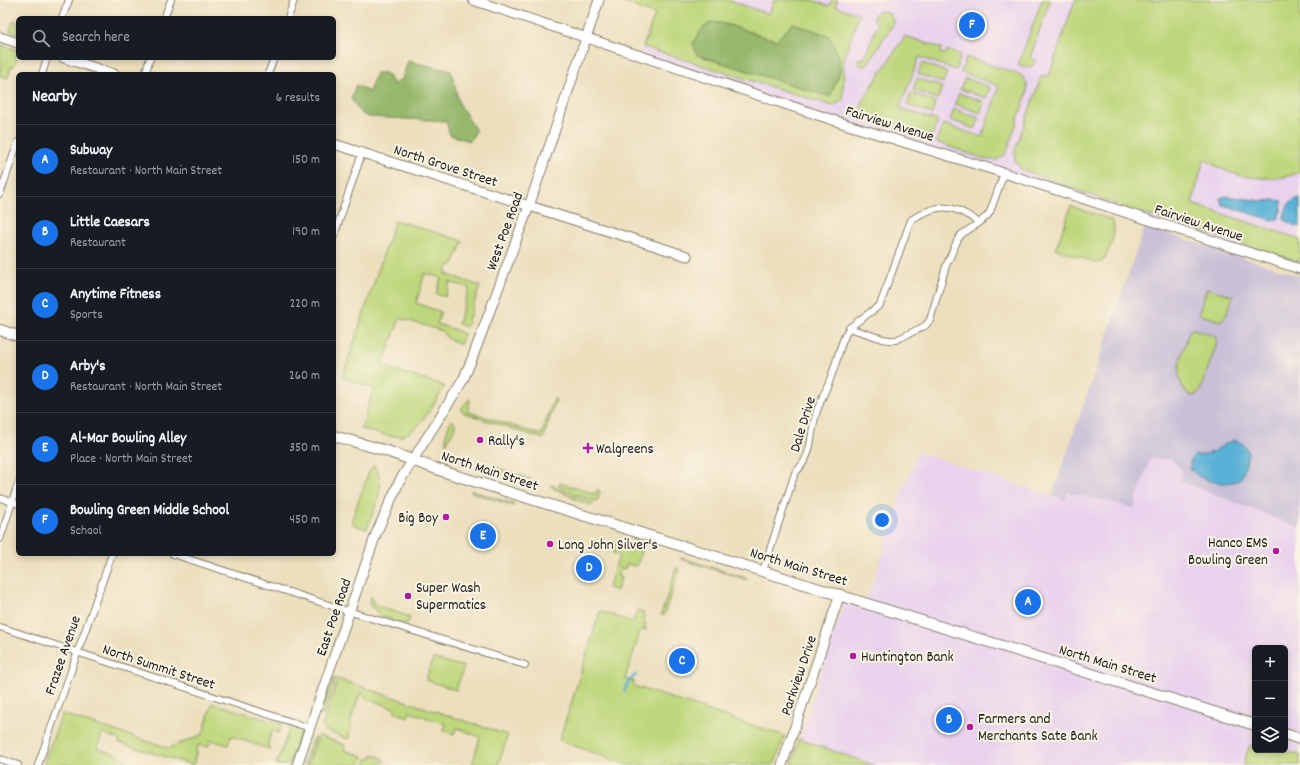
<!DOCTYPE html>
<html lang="en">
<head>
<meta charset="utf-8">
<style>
  :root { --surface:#171b24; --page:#242831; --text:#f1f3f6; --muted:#9ea1a6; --line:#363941; --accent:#1a73e8 }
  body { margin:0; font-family:Dekko,sans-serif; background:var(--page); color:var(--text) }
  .controls { position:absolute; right:12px; bottom:12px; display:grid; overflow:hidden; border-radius:6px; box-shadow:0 2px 6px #0003 }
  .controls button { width:36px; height:36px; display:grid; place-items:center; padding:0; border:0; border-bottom:1px solid var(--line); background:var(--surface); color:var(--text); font:20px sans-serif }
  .you { position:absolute; left:882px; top:520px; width:14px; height:14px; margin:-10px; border:3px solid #fff; border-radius:50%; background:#1a73e8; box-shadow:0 0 0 6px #1a73e833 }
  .badge { display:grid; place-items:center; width:26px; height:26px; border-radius:50%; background:var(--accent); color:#fff; font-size:13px; font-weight:700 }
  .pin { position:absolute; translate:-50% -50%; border:2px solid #fff; box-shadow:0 1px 4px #0006 }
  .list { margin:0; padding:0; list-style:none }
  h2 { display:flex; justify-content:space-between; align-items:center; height:52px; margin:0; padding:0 16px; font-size:17px }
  h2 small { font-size:13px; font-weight:400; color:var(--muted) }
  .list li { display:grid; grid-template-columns:26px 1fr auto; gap:12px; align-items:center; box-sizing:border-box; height:72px; padding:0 16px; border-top:1px solid var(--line) }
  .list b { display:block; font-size:15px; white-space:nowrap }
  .list p { margin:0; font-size:13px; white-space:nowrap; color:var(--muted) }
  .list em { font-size:13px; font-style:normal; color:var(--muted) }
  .icon { flex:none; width:22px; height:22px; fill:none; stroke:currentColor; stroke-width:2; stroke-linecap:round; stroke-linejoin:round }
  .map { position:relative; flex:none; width:1300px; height:765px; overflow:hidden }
  .search { position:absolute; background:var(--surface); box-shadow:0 2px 6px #0003; left:16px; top:16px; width:320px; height:44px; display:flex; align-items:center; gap:10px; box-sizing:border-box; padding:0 14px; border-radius:6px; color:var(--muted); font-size:15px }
  .panel { position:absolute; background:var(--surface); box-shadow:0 2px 6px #0003; left:16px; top:72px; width:320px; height:484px; border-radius:6px }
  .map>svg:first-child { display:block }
</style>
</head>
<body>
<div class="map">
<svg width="1300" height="765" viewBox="0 0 1300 765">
  <rect width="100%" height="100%" fill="#fcf5e5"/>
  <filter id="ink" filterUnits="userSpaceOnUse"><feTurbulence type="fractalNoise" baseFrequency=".025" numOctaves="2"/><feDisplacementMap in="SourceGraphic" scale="8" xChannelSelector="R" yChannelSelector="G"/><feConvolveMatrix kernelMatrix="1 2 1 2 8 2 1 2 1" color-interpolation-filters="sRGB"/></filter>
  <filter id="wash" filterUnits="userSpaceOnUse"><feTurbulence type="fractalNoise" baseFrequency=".012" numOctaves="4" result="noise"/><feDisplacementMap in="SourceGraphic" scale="16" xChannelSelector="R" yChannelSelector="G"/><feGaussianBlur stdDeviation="0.9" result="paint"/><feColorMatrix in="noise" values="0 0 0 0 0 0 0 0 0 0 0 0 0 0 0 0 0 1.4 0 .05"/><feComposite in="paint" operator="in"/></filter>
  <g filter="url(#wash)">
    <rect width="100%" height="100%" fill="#ecdfbd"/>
    <!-- built -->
    <path fill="#e9d2ed" d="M616,0H1300V269L640,55L655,14Z
      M918,452L1065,500L1068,492L1134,508L1150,459H1171L1182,470L1180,481L1300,528V755L1283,750H1285V648H1255V743L1249,747L1244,765H874L799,739L844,602L862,608L873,584L901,494Z"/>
    <!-- industrial -->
    <path fill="#c9bfd7" d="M1145,226L1300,276V528L1180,481L1182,470L1171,459H1150L1134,508L1068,492L1065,500L1052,496Z"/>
    <!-- green -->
    <path fill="#bed77c" stroke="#6d7a4c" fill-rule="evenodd" d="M616,0H728L769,14L774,0H813L829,6L832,0H838L835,6L859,14L844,59L843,100L833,106L643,47L655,14ZM793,23L830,97L763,38L777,40Z
      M1042,0H1050L1030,58L1036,61L1032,66L1027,67L1018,65Z
      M1075,0H1300V172C1283,181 1250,179 1232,173C1222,170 1213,164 1204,159L1192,204L1300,239V262L1125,208L1021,169L1015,161V150L1042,75L1049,76Z
      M882,11C890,12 893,16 893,24L867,65L862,66L858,62V59L861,58L863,61L878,24L873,19L876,12Z
      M13,21L18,22V33L10,31Z
      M905,36L942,48L941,53L946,54L947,50L961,55L956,70L919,57L900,108L938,121L932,136L862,115L861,109L862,101Z
      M0,45L18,50L15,66L11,67L8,78L0,76Z
      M966,57L1021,75L1027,83V93L1006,154L997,160H987L936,142L943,124L982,137L999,86L961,72Z
      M922,63L947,72L943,83L918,74Z
      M917,78L942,87L938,99L913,90Z
      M965,78L990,87L986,98L960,89Z
      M911,93L936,102L932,114L907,105Z
      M959,93L984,102L980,113L955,104Z
      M954,109L979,118L975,129L950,120Z
      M1071,206L1112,220C1118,232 1109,252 1102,262L1097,263L1056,249Z
      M395,220L463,241L453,265L448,266L446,274L480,286L466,327L458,324L469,288L450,282L445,297L436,294L441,278L425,273L416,303L441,312L437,324L456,330L464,334L460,345L447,338L442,331L400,318L382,366L445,386C435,401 420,432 401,436C390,438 372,432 361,429L374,388L342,378Z
      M1207,288L1233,296L1226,316L1220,321L1201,315L1199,313Z
      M1193,329L1215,336L1217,343L1200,391L1194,396C1189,396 1187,393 1184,389C1172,371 1184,349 1190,330Z
      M469,399L470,402L467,411L541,435L554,399H556L543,439L464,413L461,409Z
      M451,420L455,423C455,432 449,435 447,443H446V434Z
      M374,465C388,484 374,509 367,529L354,525L351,522L368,474Z
      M495,467L531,479L527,480L491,469Z
      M560,483L595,494L598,489L600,493L597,501L572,493L559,485Z
      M550,485L558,487L571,495L595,503L591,505C581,503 573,498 564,493C559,490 554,490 550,485Z
      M471,490L513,504L514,506L471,492Z
      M616,542L641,551L637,566L626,564L625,569L620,568L618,577L621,578L617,591L608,588L619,556L613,553Z
      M682,558L746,578L748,580L680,559Z
      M676,568L679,569L664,616L661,615Z
      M371,596L374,603L378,606L410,617L408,623L402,624L377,614V611L371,607L369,602Z
      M638,610L643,612L646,631L641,629L625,679L634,681V686L785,736L774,765H626L559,740C574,697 586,654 600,611L632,622Z
      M433,658L464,667L456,690L426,680Z
      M336,678L323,715H320L330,685L332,686L333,683H331L332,680Z
      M338,679L508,735L498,765H472L480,737L457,728L454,734L444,731L446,724L410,712L408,717L396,713L394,708L365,698L361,690L351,720V730L348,739L326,731L322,727Z
      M212,703L282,724L279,733L272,730L268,743L271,750L231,736L228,745L211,740L208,747L198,745L193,765L119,743V739L102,734L97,748L115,754L126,760L124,765H45L44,762L62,714L169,748L203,734Z
      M292,726L298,729L301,732L288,765H276L290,727Z
      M301,733L302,738L292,765H290Z
      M316,736L306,765H303L312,740Z
      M318,736H320L345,745L344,750L363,756L360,765H308Z
      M799,739L874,765H791Z
      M1255,743V750H1283L1300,755V765H1243L1249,747Z
      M373,754L382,758L385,761L378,765H365L368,758L372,759Z"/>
    <!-- forest -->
    <path fill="#96b86c" stroke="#596a44" d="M711,22C733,23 755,36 777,40L793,23L829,36L839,56L840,72L830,97L697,55L693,43L703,28Z
      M408,61L451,71L459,103L476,131L470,141L450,135L446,121L369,117L362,114L351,99L356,85L369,92L376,73H386L394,84L402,79Z"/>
    <!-- water -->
    <path fill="#59b1d6" stroke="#3a6679" d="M1226,196L1263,201L1275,200L1282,201L1281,211L1278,219L1272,220L1223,205L1220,198Z
      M1300,198V227L1294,226L1284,219C1285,208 1288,201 1300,198Z
      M1234,440L1243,444L1248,451L1246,464L1241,479C1226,487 1203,482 1191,470C1190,463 1189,460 1195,455C1214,456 1219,445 1234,440Z"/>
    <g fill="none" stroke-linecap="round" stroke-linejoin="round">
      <!-- stream -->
      <path stroke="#59b1d6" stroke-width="2.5" d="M624,692L629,680L636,675"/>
    </g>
  </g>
  <g filter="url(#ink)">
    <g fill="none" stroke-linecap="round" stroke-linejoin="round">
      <!-- street casing -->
      <g stroke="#847e6c" stroke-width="8">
        <path id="street" d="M62,18L69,0
          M164,18L171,0
          M288,18L294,0
          M42,74L47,58
          M145,74L150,58
          M268,74L274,58
          M0,194L18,142
          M334,236L362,153
          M849,328L880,305L911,220C937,203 954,203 979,223L987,216L990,212L1004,173
          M0,498L18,504
          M0,539L18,484
          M173,554L338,608L525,665
          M763,571L795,473C814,454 809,438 816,414C820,401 827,388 832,374C838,359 840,342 849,328L883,339L889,340H896L925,326L930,320L946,266L958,239L962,234L979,223
          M0,627L310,728
          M0,759L18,765
          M38,765L112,554"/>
      </g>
      <!-- secondary casing -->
      <g stroke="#847e6c" stroke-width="11">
        <path id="secondary" d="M473,0L848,125L1004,173L1300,269
          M0,37L18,43
          M64,58L114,74
          M334,144L687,256
          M297,765L376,534L399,482L463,380L472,359L529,206L599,0
          M782,765L840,594"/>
      </g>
      <!-- primary casing -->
      <g stroke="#847e6c" stroke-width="12">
        <path id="primary" d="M0,330L18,336
          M334,436L387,451L448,473L1255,725
          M1285,734L1300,739"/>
      </g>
      <!-- street -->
      <use href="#street" stroke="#fff" stroke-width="6"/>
      <!-- secondary -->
      <use href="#secondary" stroke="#fff" stroke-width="9"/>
      <!-- primary -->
      <use href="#primary" stroke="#fff" stroke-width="10"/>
    </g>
  </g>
  <!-- markers -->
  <g fill="#b5179e" stroke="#fcf5e5" stroke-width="1.5">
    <circle cx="480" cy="440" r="4"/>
    <path d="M586 442h4v4h4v4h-4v4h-4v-4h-4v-4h4z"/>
    <circle cx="446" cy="517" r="4"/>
    <circle cx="550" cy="544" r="4"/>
    <circle cx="1276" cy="551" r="4"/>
    <circle cx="408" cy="596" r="4"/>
    <circle cx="853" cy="656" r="4"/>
    <circle cx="970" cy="727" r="4"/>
  </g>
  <g text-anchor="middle" stroke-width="4" stroke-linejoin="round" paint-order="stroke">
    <!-- street labels -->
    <g font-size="15" fill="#1c1c1c" stroke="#fcf5e5">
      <text transform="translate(890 123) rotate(17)" y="5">Fairview Avenue</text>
      <text transform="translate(446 165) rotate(18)" y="5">North Grove Street</text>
      <text transform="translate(1199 222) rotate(18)" y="5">Fairview Avenue</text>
      <text transform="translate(504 231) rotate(-70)" y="5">West Poe Road</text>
      <text transform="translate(802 424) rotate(-73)" y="5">Dale Drive</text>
      <text transform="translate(490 470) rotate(18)" y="5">North Main Street</text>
      <text transform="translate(799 566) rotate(17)" y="5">North Main Street</text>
      <text transform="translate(333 617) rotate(-71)" y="5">East Poe Road</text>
      <text transform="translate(62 655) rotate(-71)" y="5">Frazee Avenue</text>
      <text transform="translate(1108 663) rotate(17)" y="5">North Main Street</text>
      <text transform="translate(159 666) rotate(18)" y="5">North Summit Street</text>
      <text transform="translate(798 675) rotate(-71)" y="5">Parkview Drive</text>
    </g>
    <!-- poi labels -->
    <g font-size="15" fill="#1c1c1c" stroke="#fcf5e5" text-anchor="start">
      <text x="488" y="445">Rally's</text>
      <text x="596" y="453">Walgreens</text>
      <text x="438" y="522" text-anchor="end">Big Boy</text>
      <text x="1268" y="547" text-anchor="end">Hanco EMS<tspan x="1268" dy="17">Bowling Green</tspan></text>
      <text x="558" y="549">Long John Silver's</text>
      <text x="416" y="592">Super Wash<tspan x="416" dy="17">Supermatics</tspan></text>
      <text x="861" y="661">Huntington Bank</text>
      <text x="978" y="723">Farmers and<tspan x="978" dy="17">Merchants Sate Bank</tspan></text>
    </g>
  </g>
</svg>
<div class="controls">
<button>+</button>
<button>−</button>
<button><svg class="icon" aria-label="layers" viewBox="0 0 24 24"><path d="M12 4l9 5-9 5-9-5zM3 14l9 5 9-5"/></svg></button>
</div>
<div class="you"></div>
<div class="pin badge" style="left:1028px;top:602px">A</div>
<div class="pin badge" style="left:949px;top:720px">B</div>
<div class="pin badge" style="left:682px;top:661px">C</div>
<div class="pin badge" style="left:589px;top:568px">D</div>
<div class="pin badge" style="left:483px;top:536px">E</div>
<div class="pin badge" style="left:972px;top:25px">F</div>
<div class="search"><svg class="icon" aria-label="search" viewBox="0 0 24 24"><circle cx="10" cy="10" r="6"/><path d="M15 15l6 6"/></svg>Search here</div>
<section class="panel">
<h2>Nearby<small>6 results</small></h2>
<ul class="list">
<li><span class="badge">A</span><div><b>Subway</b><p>Restaurant · North Main Street</p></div><em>150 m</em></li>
<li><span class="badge">B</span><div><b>Little Caesars</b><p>Restaurant</p></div><em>190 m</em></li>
<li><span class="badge">C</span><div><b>Anytime Fitness</b><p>Sports</p></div><em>220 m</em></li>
<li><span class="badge">D</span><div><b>Arby's</b><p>Restaurant · North Main Street</p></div><em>260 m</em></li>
<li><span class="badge">E</span><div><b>Al-Mar Bowling Alley</b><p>Place · North Main Street</p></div><em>350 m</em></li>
<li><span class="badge">F</span><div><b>Bowling Green Middle School</b><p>School</p></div><em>450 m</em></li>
</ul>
</section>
</div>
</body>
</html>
